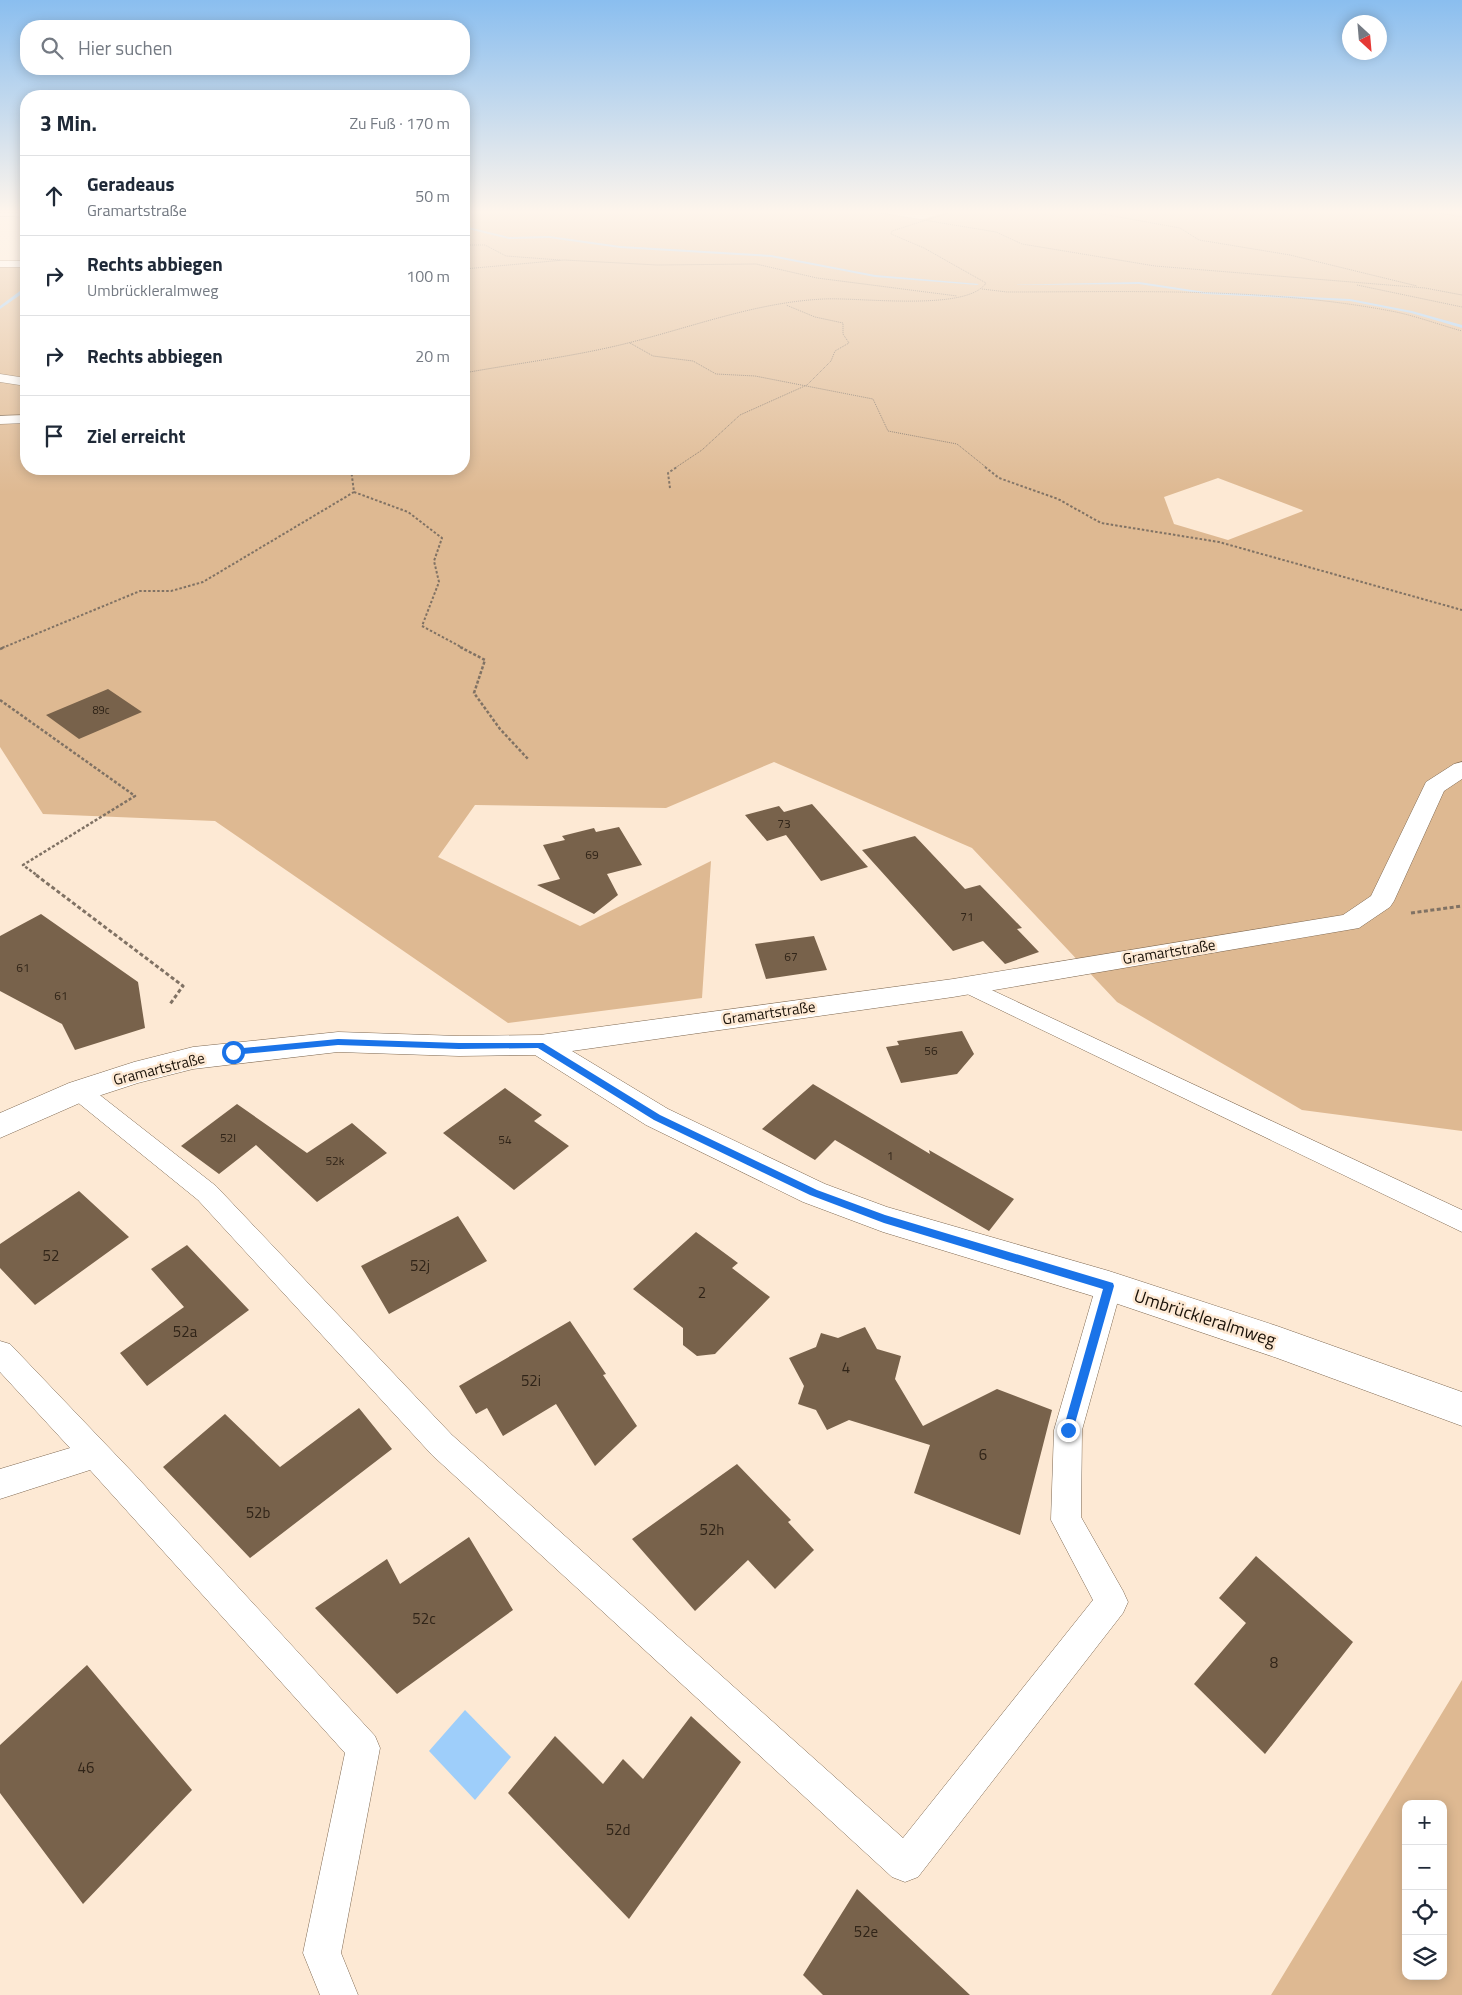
<!DOCTYPE html>
<html lang="de">
<head>
<meta charset="utf-8">
<style>
  :root { --surface:#fff; --page:#f2f2f3; --text:#1f2937; --muted:#747a83; --line:#e0e1e3 }
  body { margin:0; font-family:"Titillium Web",sans-serif; background:var(--page); color:var(--text) }
  .controls { position:absolute; right:15px; bottom:15px; display:grid; overflow:hidden; border-radius:10px; box-shadow:0 2px 12px #0003 }
  .controls button { width:45px; height:45px; display:grid; place-items:center; padding:0; border:0; border-bottom:1px solid var(--line); background:var(--surface); color:var(--text); font:25px sans-serif }
  .compass { position:absolute; left:1342px; top:15px; width:45px; height:45px; border-radius:50%; background:var(--surface); box-shadow:0 2px 12px #0003; rotate:154deg }
  .stop { position:absolute; width:15px; height:15px; margin:-11px; border:4px solid #1a73e8; border-radius:50%; background:#fff }
  .stop.end { background:#1a73e8; border-color:#fff; box-shadow:0 1px 5px #0008 }
  .list { margin:0; padding:0; list-style:none }
  h2 { display:flex; justify-content:space-between; align-items:center; height:65px; margin:0; padding:0 20px; font-size:21px }
  h2 small { font-size:16px; font-weight:400; color:var(--muted) }
  .list li { display:grid; grid-template-columns:32px 1fr auto; gap:15px; align-items:center; box-sizing:border-box; height:80px; padding:0 20px; border-top:1px solid var(--line) }
  .list b { display:block; font-size:19px; white-space:nowrap }
  .list p { margin:0; font-size:16px; white-space:nowrap; color:var(--muted) }
  .list em { font-size:16px; font-style:normal; color:var(--muted) }
  .icon { flex:none; width:28px; height:28px; fill:none; stroke:currentColor; stroke-width:2; stroke-linecap:round; stroke-linejoin:round }
  .map { position:relative; flex:none; width:1462px; height:1995px; overflow:hidden }
  .search { position:absolute; background:var(--surface); box-shadow:0 2px 12px #0003; left:20px; top:20px; width:450px; height:55px; display:flex; align-items:center; gap:12px; box-sizing:border-box; padding:0 18px; border-radius:20px; color:var(--muted); font-size:19px }
  .panel { position:absolute; background:var(--surface); box-shadow:0 2px 12px #0003; left:20px; top:90px; width:450px; height:385px; border-radius:20px }
  .map>svg:first-child { display:block }
</style>
</head>
<body>
<div class="map">
<svg width="1462" height="1995" viewBox="0 0 1462 1995">
  <rect width="100%" height="100%" fill="#fde9d4"/>
  <!-- green -->
  <path fill="#deb992" fill-rule="evenodd" d="M464,213H883L920,220L943,213H1462V1131L1302,1110L1117,1002L972,848L774,762L666,808L475,805L438,857L580,926L711,861L702,998L508,1023L215,821L43,814L0,747V267H26V469H464ZM1218,478L1302,510L1303,511L1228,540L1174,524L1164,497Z
    M1462,1680V1995H1271ZM1406,1804H1443V1976H1406Z"/>
  <!-- water -->
  <path fill="#9ecefa" d="M465,1710L511,1757L475,1800L429,1751Z"/>
  <g fill="none" stroke-linecap="round" stroke-linejoin="round">
    <!-- stream -->
    <path fill="#9ecefa" fill-rule="evenodd" d="M464,226L509,237L549,236L620,246L771,255L875,275L979,284L977,285L875,277L771,257L620,248L549,238L509,239L464,228Z
      M1139,282L1205,292L1350,299L1412,311L1462,325V328L1411,313L1350,301L1205,294L1139,284L1005,285Z
      M24,288H26V291L0,309V306Z"/>
  </g>
  <!-- building -->
  <path fill="#78624b" d="M108,689L142,712L79,739L46,715Z
    M812,804L868,867L821,881L786,835L767,841L745,815L779,806L784,812Z
    M619,827L642,865L607,874L618,895L594,914L537,885L560,879L543,845L565,840L562,836L594,828L596,832Z
    M915,836L965,889L980,885L1022,928L1017,929L1039,952L1005,964L983,941L953,951L862,850Z
    M41,914L138,982L145,1028L75,1050L62,1024L0,991V936Z
    M814,936L827,970L766,979L755,944Z
    M962,1031L974,1054L957,1074L901,1083L886,1047L899,1045L897,1041Z
    M813,1084L930,1154L929,1150L1014,1199L989,1231L835,1140L815,1160L762,1129Z
    M505,1088L542,1115L534,1121L569,1146L514,1190L443,1133Z
    M237,1104L307,1153L352,1123L387,1153L317,1202L256,1145L219,1174L181,1146Z
    M79,1191L129,1237L35,1305L0,1268V1244Z
    M458,1216L487,1261L389,1314L361,1266Z
    M696,1232L738,1263L732,1268L770,1297L715,1354L697,1356L683,1345V1328L633,1289Z
    M187,1245L249,1310L147,1386L120,1353L184,1307L151,1269Z
    M570,1321L606,1374L603,1375L637,1426L595,1466L556,1404L503,1436L487,1408L476,1414L459,1386Z
    M865,1327L877,1349L901,1356L895,1379L923,1426L997,1389L1052,1410L1020,1535L914,1493L930,1445L849,1420L827,1430L816,1410L798,1404L804,1386L789,1358L816,1347L821,1333L838,1338Z
    M359,1408L392,1449L250,1558L163,1467L225,1414L280,1467Z
    M737,1464L791,1520L788,1522L814,1550L775,1589L748,1560L695,1611L632,1539Z
    M469,1537L513,1610L397,1694L315,1608L387,1559L400,1584Z
    M1256,1556L1353,1642L1265,1754L1194,1684L1246,1623L1219,1598Z
    M87,1665L192,1790L83,1904L0,1793V1745Z
    M691,1716L741,1762L629,1919L508,1793L555,1736L603,1784L623,1759L643,1779Z
    M857,1889L970,1995H823L803,1975Z"/>
  <g fill="none" stroke-linecap="round" stroke-linejoin="round">
    <!-- service casing -->
    <g stroke="#7f6952" stroke-width="1">
      <path id="service" d="M0,213H26V217L0,216Z
        M966,978L1462,1210V1232L959,990L955,985L959,980Z
        M79,1082L87,1085L216,1186L452,1435L903,1838L1093,1600L1051,1520L1054,1430L1096,1286L1100,1278L1109,1275L1118,1278L1122,1286L1082,1430L1081,1517L1123,1591L1128,1602L1123,1613L918,1877L905,1882L892,1877L432,1455L198,1200L71,1097L68,1091L71,1085Z
        M0,1341L10,1344L136,1476L375,1736L380,1748L341,1953L358,1995H320L303,1953L345,1753L90,1470L0,1499V1469L70,1448L0,1372Z"/>
    </g>
    <!-- minor casing -->
    <g stroke="#7f6952" stroke-width="1">
      <path id="minor" d="M1462,762V779L1444,791L1394,901L1390,907L1359,928L953,997L572,1051L668,1109L825,1184L887,1207L1109,1271L1277,1326L1462,1392V1426L1277,1358L1109,1301L883,1232L803,1202L646,1125L535,1055L459,1056L338,1052L193,1069L138,1083L89,1099L0,1138V1113L69,1083L134,1062L193,1047L338,1032L459,1036L540,1035L953,979L1343,915L1371,896L1426,782L1454,764Z"/>
    </g>
    <!-- tertiary casing -->
    <g stroke="#7f6952" stroke-width="1">
      <path id="tertiary" d="M0,261H26V267H0Z
        M0,374L26,378V386L0,382Z
        M26,415V423L0,424V416Z"/>
    </g>
    <!-- path-far3 -->
    <path stroke="#807264" stroke-width="1" stroke-dasharray="1 1" stroke-linecap="butt" d="M881,213L996,232L1022,244L1155,266L1425,288L1462,295
      M1097,213L1180,228L1199,240L1290,255L1417,286
      M1439,213L1462,217
      M464,245H485L506,256L560,260
      M464,269L564,260L657,265L756,264L817,278L957,296
      M1357,285L1462,307
      M982,289L1007,292C1136,292 1269,287 1396,312C1419,317 1440,325 1462,331
      M630,343L653,356L693,361L716,374L755,376L873,399L888,431L957,444L987,468
      M464,373C519,363 578,356 632,342C695,326 758,302 824,299C858,297 967,312 986,283L924,248L891,234L892,231L948,213
      M675,468L702,450L740,415L807,385L831,361L835,351L849,343L843,334V323L815,317L786,305"/>
    <!-- path-far2 -->
    <path stroke="#807264" stroke-width="2" stroke-dasharray="2.5 2" stroke-linecap="butt" d="M985,467L999,478L1058,499L1101,523L1219,542L1462,610
      M670,488L668,473L677,467
      M354,492L408,512L442,538L434,561L439,582L422,626L463,648
      M2,648L140,591H171L203,582L354,492L351,469"/>
    <!-- path-far1 -->
    <path stroke="#807264" stroke-width="2.5" stroke-dasharray="3 2" stroke-linecap="butt" d="M460,647L485,660L474,693L500,729L528,759
      M0,649L5,647
      M0,700L135,796L23,865L38,876"/>
    <!-- path -->
    <path stroke="#807264" stroke-width="3" stroke-dasharray="4 2.5" stroke-linecap="butt" d="M36,875L183,986L170,1004
      M1411,913L1462,906"/>
    <!-- service -->
    <use href="#service" fill="#fff" fill-rule="evenodd"/>
    <!-- minor -->
    <use href="#minor" fill="#fff" fill-rule="evenodd"/>
    <!-- tertiary -->
    <use href="#tertiary" fill="#fff" fill-rule="evenodd"/>
  </g>
  <!-- sky -->
  <linearGradient id="sky" x2="0" y2="1"><stop stop-color="#8abeef"/><stop offset="0.43" stop-color="#fef5ec"/><stop offset="1" stop-color="#fef5ec" stop-opacity="0"/></linearGradient>
  <rect width="1462" height="493" fill="url(#sky)"/>
  <!-- route -->
  <path fill="#1a73e8" d="M338,1039L459,1043H543L660,1115L817,1190L885,1215L1113,1283L1114,1286L1072,1434L1068,1436L1063,1430L1103,1289L884,1223L810,1195L654,1120L538,1048L459,1049L338,1045L233,1055L229,1052L233,1049Z"/>
  <g text-anchor="middle" stroke-width="5" stroke-linejoin="round" paint-order="stroke">
    <!-- far-number labels -->
    <g font-size="11" fill="#302418">
      <text x="101" y="714">89c</text>
    </g>
    <!-- number labels -->
    <g font-size="12" fill="#302418">
      <text x="784" y="828">73</text>
      <text x="592" y="859">69</text>
      <text x="967" y="921">71</text>
      <text x="791" y="961">67</text>
      <text x="23" y="972">61</text>
      <text x="61" y="1000">61</text>
      <text x="931" y="1055">56</text>
      <text x="228" y="1142">52l</text>
      <text x="505" y="1144">54</text>
      <text x="890" y="1160">1</text>
      <text x="335" y="1165">52k</text>
    </g>
    <!-- street labels -->
    <g font-size="15" fill="#181007" stroke="#fde9d4">
      <text transform="translate(1169 952) rotate(-9)" y="5">Gramartstraße</text>
      <text transform="translate(769 1013) rotate(-8)" y="5">Gramartstraße</text>
      <text transform="translate(159 1069) rotate(-14)" y="5">Gramartstraße</text>
    </g>
    <!-- near-number labels -->
    <g font-size="15" fill="#302418">
      <text x="51" y="1261">52</text>
      <text x="420" y="1271">52j</text>
      <text x="702" y="1298">2</text>
      <text x="185" y="1337">52a</text>
      <text x="846" y="1373">4</text>
      <text x="531" y="1386">52i</text>
      <text x="983" y="1460">6</text>
      <text x="258" y="1518">52b</text>
      <text x="712" y="1535">52h</text>
      <text x="424" y="1624">52c</text>
      <text x="1274" y="1668">8</text>
      <text x="86" y="1773">46</text>
      <text x="618" y="1835">52d</text>
      <text x="866" y="1937">52e</text>
    </g>
    <!-- near-street labels -->
    <g font-size="18" fill="#181007" stroke="#fde9d4">
      <text transform="translate(1205 1318) rotate(18)" y="6">Umbrückleralmweg</text>
    </g>
  </g>
</svg>
<div class="controls">
<button>+</button>
<button>−</button>
<button><svg class="icon" aria-label="locate" viewBox="0 0 24 24"><circle cx="12" cy="12" r="6"/><path d="M12 2v4M12 18v4M2 12h4M18 12h4"/></svg></button>
<button><svg class="icon" aria-label="layers" viewBox="0 0 24 24"><path d="M12 4l9 5-9 5-9-5zM3 14l9 5 9-5"/></svg></button>
</div>
<svg class="compass" viewBox="-18 -18 36 36"><path d="M0-13l5 13h-10z" fill="#e53935"/><path d="M0 13l5-13h-10z" fill="#747a83"/></svg>
<div class="stop" style="left:233px;top:1052px"></div>
<div class="stop end" style="left:1068px;top:1430px"></div>
<div class="search"><svg class="icon" aria-label="search" viewBox="0 0 24 24"><circle cx="10" cy="10" r="6"/><path d="M15 15l6 6"/></svg>Hier suchen</div>
<section class="panel">
<h2>3 Min.<small>Zu Fuß · 170 m</small></h2>
<ul class="list">
<li><svg class="icon" aria-label="ahead" viewBox="0 0 24 24"><path d="M12 20V5M6 11l6-6 6 6"/></svg><div><b>Geradeaus</b><p>Gramartstraße</p></div><em>50 m</em></li>
<li><svg class="icon" aria-label="right" viewBox="0 0 24 24"><path d="M7 20v-9h11M14 6l5 5-5 5"/></svg><div><b>Rechts abbiegen</b><p>Umbrückleralmweg</p></div><em>100 m</em></li>
<li><svg class="icon" aria-label="right" viewBox="0 0 24 24"><path d="M7 20v-9h11M14 6l5 5-5 5"/></svg><div><b>Rechts abbiegen</b></div><em>20 m</em></li>
<li><svg class="icon" aria-label="arrive" viewBox="0 0 24 24"><path d="M6 21V4h12l-3 4 3 4H6"/></svg><div><b>Ziel erreicht</b></div></li>
</ul>
</section>
</div>
</body>
</html>
